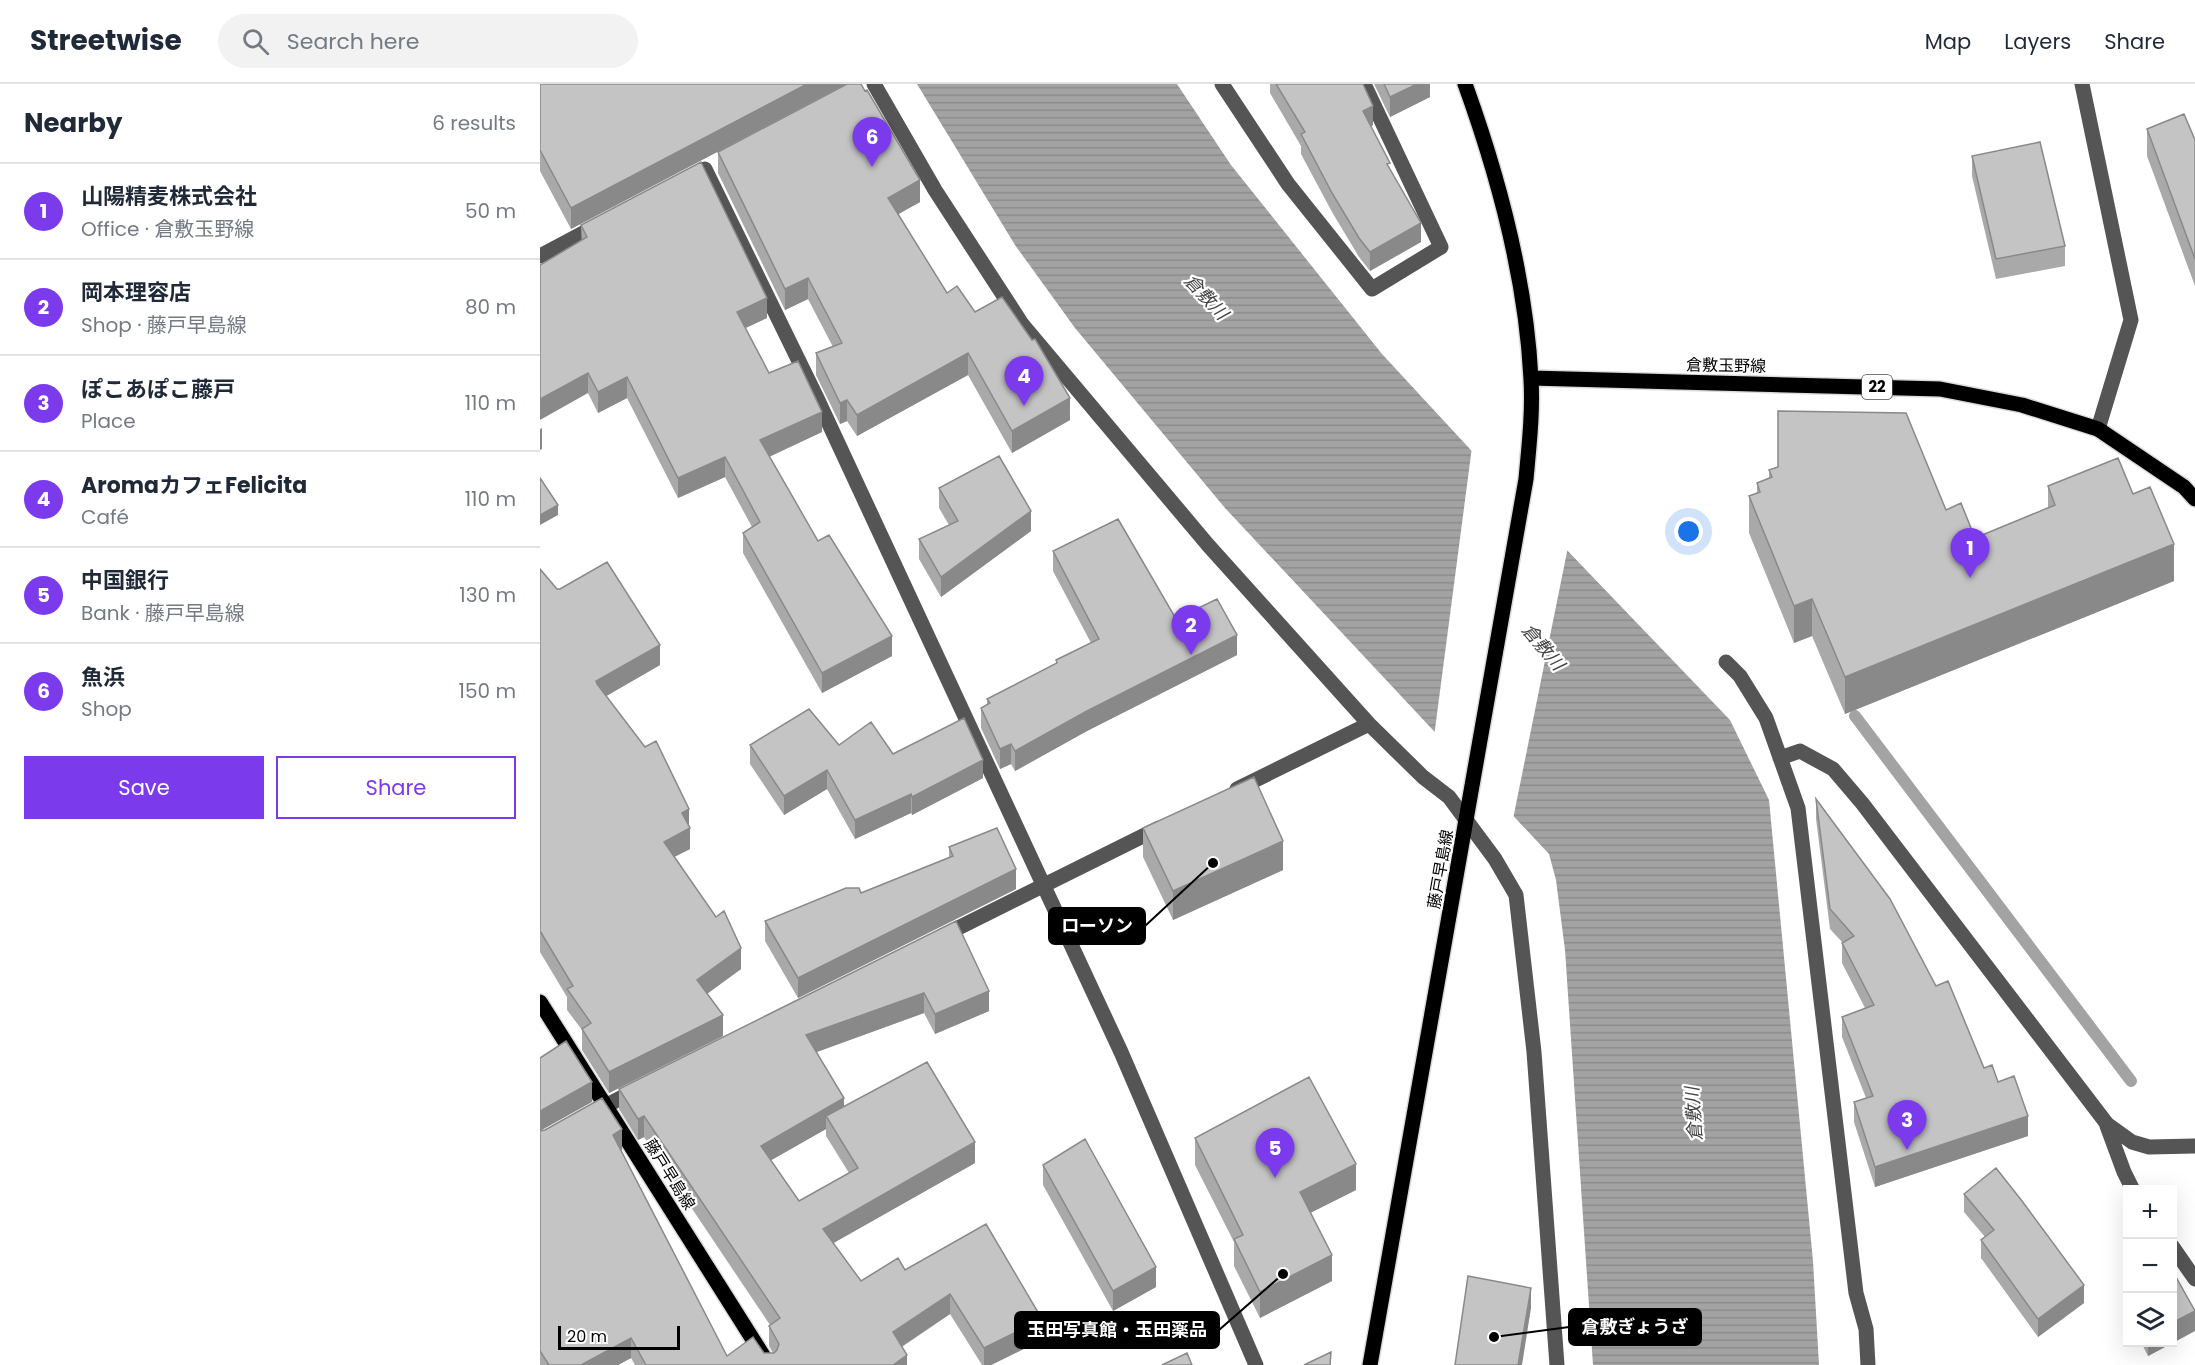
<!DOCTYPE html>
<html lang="en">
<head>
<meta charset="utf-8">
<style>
  :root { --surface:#fff; --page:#f2f2f3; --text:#1f2937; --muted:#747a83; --line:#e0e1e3; --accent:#7c3aed }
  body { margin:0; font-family:Poppins,"Noto Sans JP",sans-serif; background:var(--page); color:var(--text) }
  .controls { position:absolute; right:18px; bottom:18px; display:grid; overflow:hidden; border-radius:0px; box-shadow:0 6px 24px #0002 }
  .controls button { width:54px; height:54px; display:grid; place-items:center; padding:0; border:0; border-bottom:2px solid var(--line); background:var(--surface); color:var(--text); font:30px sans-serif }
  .scale { position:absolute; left:18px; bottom:15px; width:122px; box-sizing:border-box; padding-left:6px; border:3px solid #000; border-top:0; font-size:16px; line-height:21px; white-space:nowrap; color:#000; -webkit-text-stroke:4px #fff; paint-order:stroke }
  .you { position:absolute; left:1149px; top:448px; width:21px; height:21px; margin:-15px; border:4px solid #fff; border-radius:50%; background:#1a73e8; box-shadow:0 0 0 9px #1a73e833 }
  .badge { display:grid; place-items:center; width:39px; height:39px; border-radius:50%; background:var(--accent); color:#fff; font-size:20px; font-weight:700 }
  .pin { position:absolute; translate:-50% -50px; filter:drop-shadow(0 2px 3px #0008) }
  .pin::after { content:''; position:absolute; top:32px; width:21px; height:18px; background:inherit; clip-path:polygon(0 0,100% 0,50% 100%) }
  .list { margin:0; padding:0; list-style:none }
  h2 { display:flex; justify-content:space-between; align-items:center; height:78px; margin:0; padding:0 24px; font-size:26px }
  h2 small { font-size:20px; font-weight:400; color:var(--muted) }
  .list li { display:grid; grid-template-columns:39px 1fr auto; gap:18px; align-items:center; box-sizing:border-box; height:96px; padding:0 24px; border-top:2px solid var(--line) }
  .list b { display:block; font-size:22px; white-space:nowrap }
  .list p { margin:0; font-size:20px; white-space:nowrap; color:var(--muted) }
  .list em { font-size:20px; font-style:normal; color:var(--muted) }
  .actions { display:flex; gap:12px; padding:18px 24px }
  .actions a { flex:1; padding:14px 0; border:2px solid var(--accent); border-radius:0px; text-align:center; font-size:21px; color:var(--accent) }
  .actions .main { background:var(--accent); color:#fff }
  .icon { flex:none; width:33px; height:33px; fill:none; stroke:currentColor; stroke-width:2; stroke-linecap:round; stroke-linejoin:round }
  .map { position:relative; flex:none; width:1655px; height:1281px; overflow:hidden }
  header { display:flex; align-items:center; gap:36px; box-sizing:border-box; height:84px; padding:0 30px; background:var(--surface); border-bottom:2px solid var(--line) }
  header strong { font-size:28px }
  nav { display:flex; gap:33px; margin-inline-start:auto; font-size:21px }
  .search { width:420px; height:54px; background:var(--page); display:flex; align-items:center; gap:15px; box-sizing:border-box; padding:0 21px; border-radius:33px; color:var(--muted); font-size:22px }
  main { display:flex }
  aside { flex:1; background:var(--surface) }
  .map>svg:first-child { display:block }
</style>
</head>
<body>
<header>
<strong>Streetwise</strong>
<div class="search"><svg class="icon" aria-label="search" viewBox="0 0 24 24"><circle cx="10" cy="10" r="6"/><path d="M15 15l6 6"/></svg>Search here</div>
<nav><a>Map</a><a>Layers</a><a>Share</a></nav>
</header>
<main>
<aside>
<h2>Nearby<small>6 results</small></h2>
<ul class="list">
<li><span class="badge">1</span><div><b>山陽精麦株式会社</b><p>Office · 倉敷玉野線</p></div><em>50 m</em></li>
<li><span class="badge">2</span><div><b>岡本理容店</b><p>Shop · 藤戸早島線</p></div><em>80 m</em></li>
<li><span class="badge">3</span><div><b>ぽこあぽこ藤戸</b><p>Place</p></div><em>110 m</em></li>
<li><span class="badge">4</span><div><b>AromaカフェFelicita</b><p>Café</p></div><em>110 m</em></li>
<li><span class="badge">5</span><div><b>中国銀行</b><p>Bank · 藤戸早島線</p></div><em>130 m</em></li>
<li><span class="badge">6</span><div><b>魚浜</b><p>Shop</p></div><em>150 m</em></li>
</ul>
<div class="actions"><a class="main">Save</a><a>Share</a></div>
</aside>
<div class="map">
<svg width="1655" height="1281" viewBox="0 0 1655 1281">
  <defs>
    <pattern id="water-rules" width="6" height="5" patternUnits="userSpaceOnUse" patternTransform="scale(1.5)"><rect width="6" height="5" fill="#a3a3a3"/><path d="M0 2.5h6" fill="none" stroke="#8b8b8b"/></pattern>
  </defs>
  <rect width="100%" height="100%" fill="#fff"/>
  <!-- water -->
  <path fill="url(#water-rules)" d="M377,0H637L691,81L842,270L929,364L1190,636L1229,716L1273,1177L1279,1281H1053L1025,866L1016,796L1009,770L685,424L535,244L475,161Z"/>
  <!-- pier -->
  <path fill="#fff" d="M932,363L1028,463L973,735L894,653Z"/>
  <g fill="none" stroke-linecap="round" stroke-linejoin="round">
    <!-- stream -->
    <path stroke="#a3a3a3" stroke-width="12" d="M1315,632L1591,997"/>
    <!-- major casing -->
    <g stroke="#dbdbdb" stroke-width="18">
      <path id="major" d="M991,294L1400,305L1482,321L1558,345L1644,403L1655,415
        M0,918L229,1281
        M830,1281L986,395C989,362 993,328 991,295C986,194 959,94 925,0"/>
    </g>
    <!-- minor -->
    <path stroke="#555" stroke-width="15" d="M334,0L395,106L482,240L668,461L829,640L883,693L909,713L955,775L976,811L994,968L1017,1281
      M682,0L748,100L832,205L901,163L824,0
      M1542,0L1591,236L1558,345
      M165,85L277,314L581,968L716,1281
      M0,172L58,141
      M1186,578L1200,592L1226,634L1258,724L1316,1209L1326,1245L1328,1281
      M1240,674L1260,667L1293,685L1322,719L1567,1040L1592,1058L1609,1063L1655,1062
      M697,705L829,640
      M402,852L619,744
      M54,1028L96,1006
      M1567,1042L1584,1088L1593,1106
      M1632,1162L1655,1195"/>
    <!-- major -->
    <use href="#major" stroke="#000" stroke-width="15"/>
  </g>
  <!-- wall -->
  <path fill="#a9a9a9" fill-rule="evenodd" d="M0,0H306L31,145L0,87Z
    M730,0H823L833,41L831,43L881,158L830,187L819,173L792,128L761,70V62L730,9Z
    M834,0H890V13L850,33Z
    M1607,45L1655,56V202L1607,72Z
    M178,68L380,118L358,130L407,209L435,228L530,336L472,369L428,291L317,352L307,337L300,340L276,291V269L293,263L268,215L245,226L178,89Z
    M1432,72L1525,162V182L1456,195L1432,92Z
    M41,141L227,234L205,244L229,289L282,348L229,373L278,457L352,572L282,609L203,469V449L212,443L185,393L138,414L87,314L58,329L48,309Z
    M1229,386L1406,426L1435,454L1508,424V402L1593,410L1634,497L1305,630L1272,552L1254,559L1209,449V412L1217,409V399L1229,394Z
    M399,404L491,447L401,513L379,475V455L409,441L399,424Z
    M513,467L636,535L697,571L547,647L475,687L471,680L460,685L441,644V624L447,621V615L516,580V576L551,559L513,487Z
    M0,485L17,505L120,581L66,612L149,741L150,765L134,773L201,885L167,910L183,952L69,1009L42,966V946L27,926V913L0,868Z
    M210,661H299L353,670L443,694L372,731L371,729L315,755L287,705L244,731L210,680Z
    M1276,715L1396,902L1444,984L1458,998L1488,1052L1335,1103L1314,1038V1018L1326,1014L1302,953V933L1325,924L1302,879V858L1290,845L1276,735Z
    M603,744L743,786L633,836L603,773Z
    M409,763L476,805L258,914L225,857V837L321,809L409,773Z
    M416,837L449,927L395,950L384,929L276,968L304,1022L435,1079L293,1159L321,1197L365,1186L502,1256L451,1281H442L410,1230L362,1263L367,1281H95L91,1274L78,1281H0V1047L82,1066H81L187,1272L233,1269L229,1262V1242L230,1241L104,1053L98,1056L79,1025V1005ZM286,1045V1052L309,1089L259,1117L231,1076Z
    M655,1054L816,1106L770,1129L792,1197L720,1234L694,1182V1158L655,1081Z
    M503,1081L616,1203L573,1227L503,1101Z
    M1424,1110L1544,1219L1498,1253L1441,1174V1156L1445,1153L1424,1128Z
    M1587,1210V1235L1586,1231V1211Z
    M1655,1247L1608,1272L1601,1258H1632Z"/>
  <!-- shaded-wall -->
  <path fill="#898989" d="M267,0H306L31,145V124Z
    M877,0H890V13L850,33V13Z
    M833,22V41L823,46V27Z
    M380,96V118L348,136V114Z
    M881,139V158L830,187V168Z
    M268,194V215L245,226V205Z
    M227,214V234L197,248V228Z
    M428,269V291L317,352V331Z
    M48,289V309L0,336V315Z
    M87,293V314L58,329V308Z
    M530,314V336L472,369V347Z
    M307,316V337L300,340V319Z
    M282,328V348L220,377V356Z
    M2,344V365L0,366V345Z
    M185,373V393L138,414V394Z
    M18,421V431L0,441V431Z
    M491,427V447L401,513V493Z
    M1634,460V497L1305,630V593Z
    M1272,515V552L1254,559V522Z
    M697,551V571L547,647L475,687V667L547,627Z
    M352,552V572L282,609V589Z
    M120,561V581L56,618V597Z
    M471,660V680L460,685V665Z
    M443,676V694L372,731V713Z
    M287,686V705L244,731V712Z
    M371,710V729L315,755V736Z
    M149,725V745L150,744V765L124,778V758L142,729Z
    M743,757V786L633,836V807Z
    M476,785V805L258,914V894Z
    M201,864V885L157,917V896Z
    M449,907V927L395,950V930Z
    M384,909V929L266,972V951Z
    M183,931V952L69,1009V988Z
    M52,998V1018L0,1047V1027Z
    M304,1014V1034L286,1032V1045L221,1082V1062Z
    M104,1032V1053L98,1056V1035Z
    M1488,1032V1052L1335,1103V1083Z
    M82,1045V1066L73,1071V1051Z
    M435,1058V1079L283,1165V1145Z
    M816,1080V1106L760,1134V1108Z
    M792,1171V1197L720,1234V1208Z
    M616,1183V1203L573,1227V1207Z
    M1544,1201V1219L1498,1253V1235Z
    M991,1204V1224L982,1281H978Z
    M410,1210V1230L353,1268V1248Z
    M1655,1227V1247L1608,1272V1258H1632V1239Z
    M502,1235V1256L451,1281H444V1264Z
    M91,1254V1274L78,1281H41Z
    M367,1271V1281H353Z"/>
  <!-- building -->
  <path fill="#c4c4c4" stroke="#898989" stroke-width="1.5" d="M0,0H267L31,124L0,66Z
    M307,0H321L325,7L327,6L380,96L348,114L407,209L417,202L435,228L462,213L492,256L495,255L530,314L472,347L428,269L317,331L307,316L300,319L276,269L302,259L268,194L245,205L178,68Z
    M736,0H823L833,22L823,27L850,79L847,80L881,139L830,168L819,154L792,109L761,50L765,48Z
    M844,0H877L850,13Z
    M1644,30L1655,56V175L1607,45Z
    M1500,58L1525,162L1456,175L1432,72Z
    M161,78L227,214L197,228L229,289L258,277L282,328L220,356L278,457L289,451L352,552L282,589L203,449L220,438L185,373L138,394L87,293L58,308L48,289L0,315V181L47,153L41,141Z
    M1238,327L1366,329L1406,426L1421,419L1435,454L1515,421L1508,402L1578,374L1593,410L1610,403L1634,460L1305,593L1272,515L1254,522L1209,412L1220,408L1217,399L1232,393L1229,386L1238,383Z
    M459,372L491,427L401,493L379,455L418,437L399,404Z
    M0,394L18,421L0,431Z
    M578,435L636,535L677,515L697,551L547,627L475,667L471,660L460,665L441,624L450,619L447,615L517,579L516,576L559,555L513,467Z
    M67,478L120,561L56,597L57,600L105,663L116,657L149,725L142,729L150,744L124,758L176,833L184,827L201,864L157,896L183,931L69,988L42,945L51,939L27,905L33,902L0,847V485L17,505H20Z
    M269,625L299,661L331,638L353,670L424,634L443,676L372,713L371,710L315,736L287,686L244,712L210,661Z
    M714,693L743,757L633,807L603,744Z
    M1276,715L1350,815L1396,902L1408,897L1444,984L1452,981L1458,998L1474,992L1488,1032L1335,1083L1314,1018L1333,1012L1302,933L1334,921L1302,859L1314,852L1290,825Z
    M457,744L476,785L258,894L225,837L306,804H319L321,809L413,772L409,763Z
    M416,837L449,907L395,930L384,909L266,951L304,1014L221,1062L259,1117L318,1084L286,1032L387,978L435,1058L283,1145L321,1197L358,1174L365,1186L446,1140L502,1235L444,1264L410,1210L353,1248L367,1271L353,1281H106L91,1254L41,1281H9L0,1267V1047L5,1046L62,1014L82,1045L73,1051L187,1272L213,1253L224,1269H234L237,1266L239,1260L229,1242L240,1234L104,1032L98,1035L79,1005Z
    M26,957L52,998L0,1027V974Z
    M769,993L816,1080L760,1108L792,1171L720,1208L694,1155L703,1151L655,1054Z
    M545,1055L616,1183L573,1207L503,1081Z
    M1456,1084L1482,1117L1544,1201L1498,1235L1441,1156L1454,1146L1424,1110Z
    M1632,1186L1655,1227L1632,1239Z
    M928,1192L991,1204L978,1281H915Z
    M791,1268L790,1281H764Z
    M647,1269L652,1281H622Z"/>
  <g text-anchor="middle" stroke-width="4.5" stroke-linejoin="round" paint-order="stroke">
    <!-- shield labels -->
    <rect fill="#fff" stroke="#4c4c4c" stroke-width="1.5" x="1322" y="291" width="30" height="24" rx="4.5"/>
    <g font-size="15" font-weight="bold" fill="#000">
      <text x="1337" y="308">22</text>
    </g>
    <!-- street labels -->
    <g font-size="16" fill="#000" stroke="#fff">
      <text transform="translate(1186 281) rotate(1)" y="6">倉敷玉野線</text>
      <text transform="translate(900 785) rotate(-80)" y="6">藤戸早島線</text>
      <text transform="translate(130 1090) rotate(58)" y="6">藤戸早島線</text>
    </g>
    <!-- water labels -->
    <g font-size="18" font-style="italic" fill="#444" stroke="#fff">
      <text transform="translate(666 213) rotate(47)" y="6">倉敷川</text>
      <text transform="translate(1003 563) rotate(50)" y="6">倉敷川</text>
      <text transform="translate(1154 1030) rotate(-94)" y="6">倉敷川</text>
    </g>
  </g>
  <!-- callouts -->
  <path fill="none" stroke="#000" stroke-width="2" d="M673 779L605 842M954 1253L1029 1243M743 1190L679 1246"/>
  <g fill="#000" stroke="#fff" stroke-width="2">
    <circle cx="673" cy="779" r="6"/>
    <circle cx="954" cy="1253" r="6"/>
    <circle cx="743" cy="1190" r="6"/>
  </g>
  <g fill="#000" stroke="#000" stroke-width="2">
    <rect x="509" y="824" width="96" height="36" rx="6"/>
    <rect x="1029" y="1225" width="132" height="36" rx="6"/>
    <rect x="475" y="1228" width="204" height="36" rx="6"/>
  </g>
  <g font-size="18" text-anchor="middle" font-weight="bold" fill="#fff">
    <text x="557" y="848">ローソン</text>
    <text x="1095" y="1249">倉敷ぎょうざ</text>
    <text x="577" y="1252">玉田写真館・玉田薬品</text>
  </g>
</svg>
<div class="controls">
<button>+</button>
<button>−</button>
<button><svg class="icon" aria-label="layers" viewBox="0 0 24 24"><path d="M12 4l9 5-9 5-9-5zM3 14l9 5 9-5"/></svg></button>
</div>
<div class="scale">20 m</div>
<div class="you"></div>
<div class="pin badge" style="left:1430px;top:494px">1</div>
<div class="pin badge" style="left:651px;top:571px">2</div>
<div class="pin badge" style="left:1367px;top:1066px">3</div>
<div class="pin badge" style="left:484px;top:322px">4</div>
<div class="pin badge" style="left:735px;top:1094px">5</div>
<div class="pin badge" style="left:332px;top:83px">6</div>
</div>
</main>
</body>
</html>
